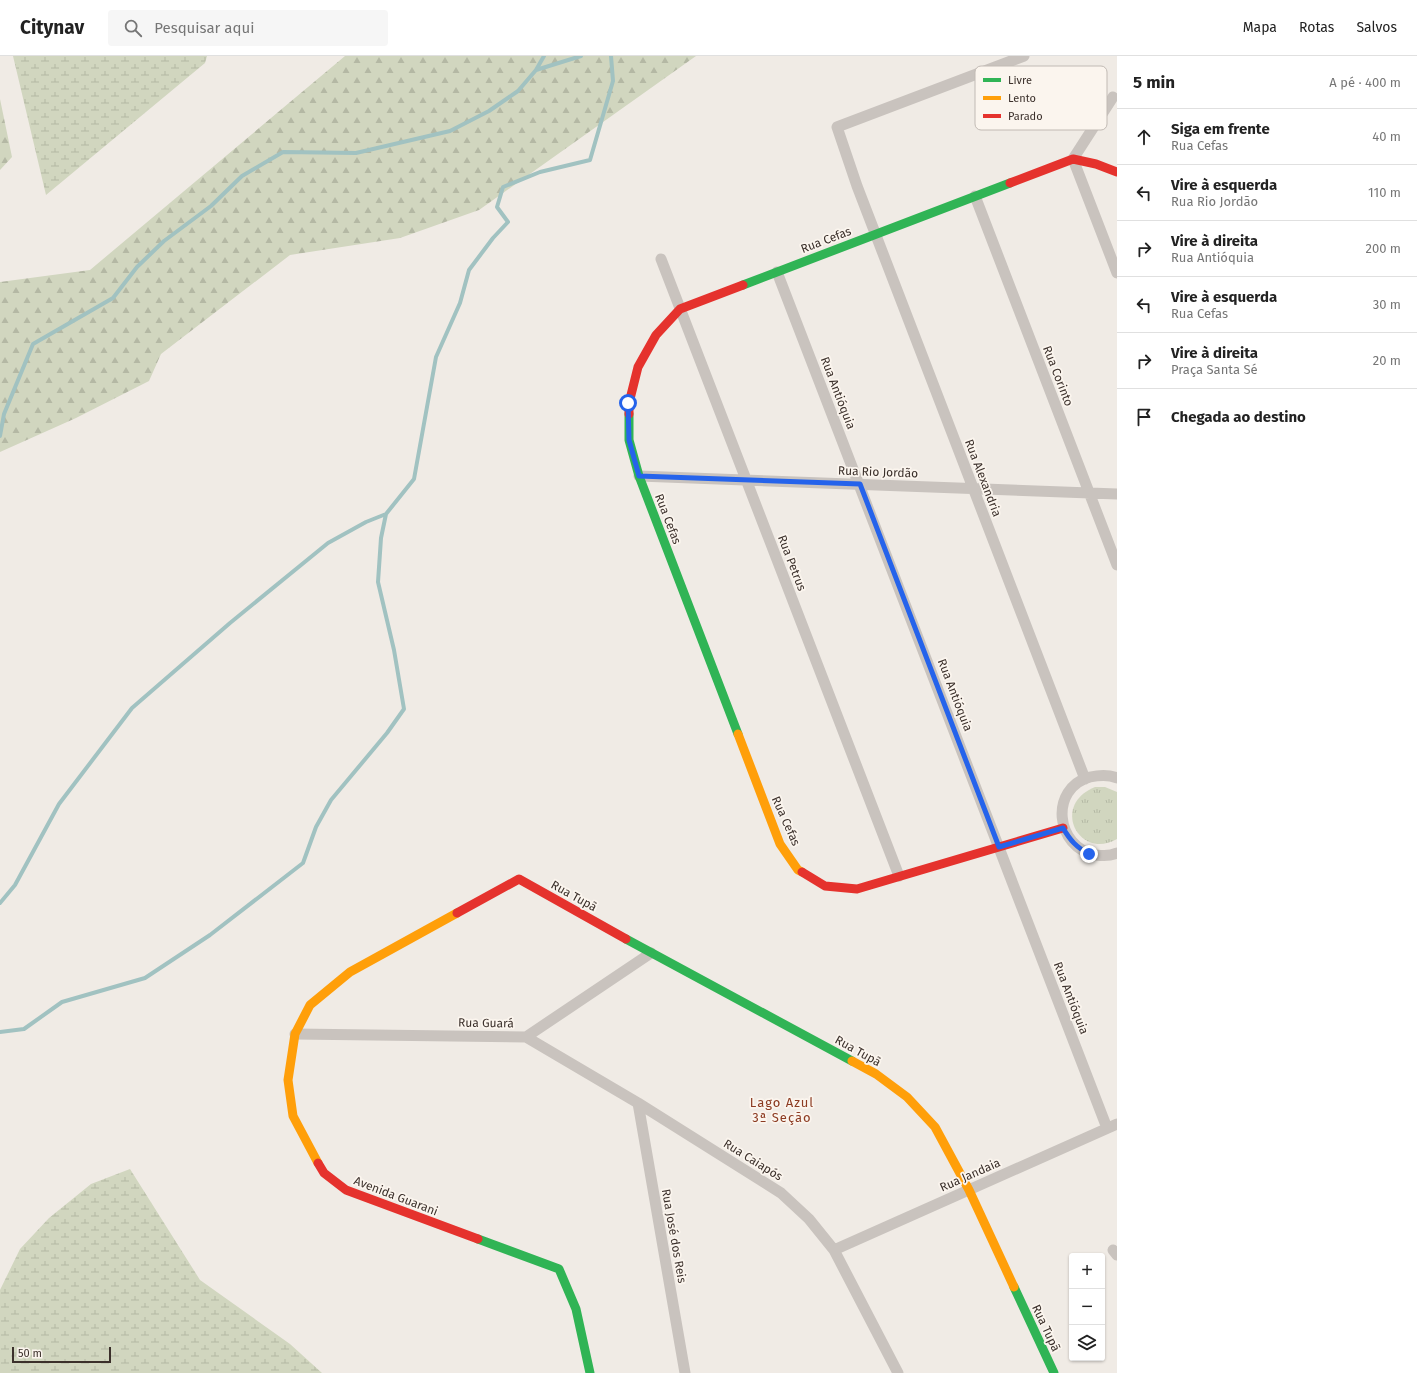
<!DOCTYPE html>
<html lang="pt">
<head>
<meta charset="utf-8">
<style>
  :root { --surface:#fff; --page:#f6f6f6; --text:#222; --muted:#767676; --line:#e0e0e0 }
  body { margin:0; font-family:"Fira Sans",sans-serif; background:var(--page); color:var(--text) }
  .controls { position:absolute; right:12px; bottom:12px; display:grid; overflow:hidden; border-radius:4px; box-shadow:0 1px 3px #0004 }
  .controls button { width:36px; height:36px; display:grid; place-items:center; padding:0; border:0; border-bottom:1px solid var(--line); background:var(--surface); color:var(--text); font:20px sans-serif }
  .scale { position:absolute; left:12px; bottom:10px; width:99px; box-sizing:border-box; padding-left:4px; border:2px solid #3b302b; border-top:0; font-size:11px; line-height:14px; white-space:nowrap; color:#3b302b; -webkit-text-stroke:3px #fbf5ee; paint-order:stroke }
  .stop { position:absolute; width:12px; height:12px; margin:-9px; border:3px solid #2563eb; border-radius:50%; background:#fff }
  .stop.end { background:#2563eb; border-color:#fff; box-shadow:0 1px 4px #0008 }
  .list { margin:0; padding:0; list-style:none }
  h2 { display:flex; justify-content:space-between; align-items:center; height:52px; margin:0; padding:0 16px; font-size:17px }
  h2 small { font-size:13px; font-weight:400; color:var(--muted) }
  .list li { display:grid; grid-template-columns:26px 1fr auto; gap:12px; align-items:center; box-sizing:border-box; height:56px; padding:0 16px; border-top:1px solid var(--line) }
  .list b { display:block; font-size:15px; white-space:nowrap }
  .list p { margin:0; font-size:13px; white-space:nowrap; color:var(--muted) }
  .list em { font-size:13px; font-style:normal; color:var(--muted) }
  .icon { flex:none; width:22px; height:22px; fill:none; stroke:currentColor; stroke-width:2; stroke-linecap:round; stroke-linejoin:round }
  .map { position:relative; flex:none; width:1117px; height:1317px; overflow:hidden }
  header { display:flex; align-items:center; gap:24px; box-sizing:border-box; height:56px; padding:0 20px; background:var(--surface); border-bottom:1px solid var(--line) }
  header strong { font-size:19px }
  nav { display:flex; gap:22px; margin-inline-start:auto; font-size:14px }
  .search { width:280px; height:36px; background:var(--page); display:flex; align-items:center; gap:10px; box-sizing:border-box; padding:0 14px; border-radius:4px; color:var(--muted); font-size:15px }
  main { display:flex }
  aside { flex:1; background:var(--surface) }
  .map>svg:first-child { display:block }
</style>
</head>
<body>
<header>
<strong>Citynav</strong>
<div class="search"><svg class="icon" aria-label="search" viewBox="0 0 24 24"><circle cx="10" cy="10" r="6"/><path d="M15 15l6 6"/></svg>Pesquisar aqui</div>
<nav><a>Mapa</a><a>Rotas</a><a>Salvos</a></nav>
</header>
<main>
<div class="map">
<svg width="1117" height="1317" viewBox="0 0 1117 1317">
  <defs>
    <pattern id="forest-firs" width="22" height="20" patternUnits="userSpaceOnUse"><rect width="22" height="20" fill="#d1d6bf"/><path d="M5 1l3.5 6h-7zM16 11l3.5 6h-7z" fill="#b4b8a4"/></pattern>
    <pattern id="wetland-marsh" width="20" height="14" patternUnits="userSpaceOnUse"><rect width="20" height="14" fill="#d1d6bf"/><path d="M1 5h8M5 5V1M11 12h8M15 12V8" fill="none" stroke="#b4b8a4"/></pattern>
    <pattern id="park-tufts" width="24" height="20" patternUnits="userSpaceOnUse"><rect width="24" height="20" fill="#d1d6bf"/><path d="M3 7l-1-3M5 7V3M7 7l1-3M15 17l-1-3M17 17v-4M19 17l1-3" fill="none" stroke="#b4b8a4"/></pattern>
  </defs>
  <rect width="100%" height="100%" fill="#f0ebe5"/>
  <!-- forest -->
  <path fill="url(#forest-firs)" d="M345,0H696L479,154L400,182L290,199L161,298L149,325L76,362L0,396V226L90,214Z
    M0,43L12,101L0,114Z"/>
  <!-- wetland -->
  <path fill="url(#wetland-marsh)" d="M13,0H207L205,7L46,139Z
    M130,1113L200,1224L290,1288L322,1317H0V1234L20,1193L49,1162L91,1128Z"/>
  <!-- park -->
  <path fill="url(#park-tufts)" d="M1095,731H1105L1117,736V783C1079,805 1050,749 1095,731Z"/>
  <g fill="none" stroke-linecap="round" stroke-linejoin="round">
    <!-- stream -->
    <path stroke="#a1c2c1" stroke-width="4" d="M536,14L544,0
      M0,380L4,358L33,288L113,242L137,211L164,185L211,150L242,120L283,96L356,97L450,75L489,55L518,35L536,14L581,0
      M0,847L15,829L59,748L132,652L230,567L328,487L366,466L386,458
      M0,976L24,973L62,946L145,922L210,879L303,807L316,771L331,744L387,677L404,653L394,594L378,526L381,482L386,458L414,423L436,301L460,247L469,214L493,182L508,166L497,151L503,131L540,116L590,104L613,25L611,0"/>
    <!-- street -->
    <path stroke="#c9c3be" stroke-width="11" d="M1024,0L837,71L857,130L1085,723
      M1113,41L1073,103L1117,217
      M975,140L1117,509
      M661,203L899,820
      M777,216L1107,1072
      M639,420L1117,438
      M1117,722C1108,718 1099,719 1090,721C1049,732 1055,792 1096,799C1103,800 1111,800 1117,797
      M295,978L526,981L651,897
      M526,981L638,1047L781,1137L809,1163L834,1194L898,1317
      M638,1047L685,1317
      M834,1194L1117,1068
      M1113,1194L1117,1199"/>
    <!-- fast -->
    <path stroke="#30b455" stroke-width="9" d="M743,229L1010,127
      M629,358V384L639,420L738,678
      M626,883L852,1005
      M478,1183L559,1213L576,1253L590,1317
      M1014,1231L1054,1317"/>
    <!-- slow -->
    <path stroke="#ff9f0a" stroke-width="9" d="M738,678L780,788L798,814L802,816
      M852,1005L876,1018L907,1041L935,1071L969,1134L1014,1231
      M318,1107L293,1060L288,1024L295,978L310,949L350,916L457,857"/>
    <!-- jam -->
    <path stroke="#e5322d" stroke-width="9" d="M1010,127L1073,103L1096,108L1117,116
      M629,358V347L638,311L656,279L680,253L743,229
      M802,816L825,830L857,833L1063,772
      M457,857L519,823L626,883
      M318,1107L324,1117L346,1134L478,1183"/>
  </g>
  <g fill="none" stroke-linecap="round" stroke-linejoin="round">
    <!-- route -->
    <path stroke="#2563eb" stroke-width="5" d="M628,347L629,384L639,420L860,428L999,791L1063,772C1070,784 1076,791 1089,798"/>
  </g>
  <g text-anchor="middle" stroke-width="3.5" stroke-linejoin="round" paint-order="stroke">
    <!-- street labels -->
    <g font-size="12" fill="#3b302b" stroke="#fbf5ee">
      <text transform="translate(826 184) rotate(-21)" y="4">Rua Cefas</text>
      <text transform="translate(1058 320) rotate(69)" y="4">Rua Corinto</text>
      <text transform="translate(838 337) rotate(69)" y="4">Rua Antióquia</text>
      <text transform="translate(878 416) rotate(2)" y="4">Rua Rio Jordão</text>
      <text transform="translate(983 422) rotate(69)" y="4">Rua Alexandria</text>
      <text transform="translate(668 463) rotate(69)" y="4">Rua Cefas</text>
      <text transform="translate(792 507) rotate(69)" y="4">Rua Petrus</text>
      <text transform="translate(955 639) rotate(69)" y="4">Rua Antióquia</text>
      <text transform="translate(786 765) rotate(66)" y="4">Rua Cefas</text>
      <text transform="translate(574 840) rotate(29)" y="4">Rua Tupã</text>
      <text transform="translate(1071 942) rotate(69)" y="4">Rua Antióquia</text>
      <text transform="translate(486 967) rotate(1)" y="4">Rua Guará</text>
      <text transform="translate(858 995) rotate(29)" y="4">Rua Tupã</text>
      <text transform="translate(753 1104) rotate(32)" y="4">Rua Caiapós</text>
      <text transform="translate(970 1119) rotate(-24)" y="4">Rua Jandaia</text>
      <text transform="translate(396 1140) rotate(21)" y="4">Avenida Guarani</text>
      <text transform="translate(674 1180) rotate(80)" y="4">Rua José dos Reis</text>
      <text transform="translate(1046 1272) rotate(65)" y="4">Rua Tupã</text>
    </g>
    <!-- neighbourhood labels -->
    <g font-size="13" letter-spacing="1" fill="#8c3b22" stroke="#fbf5ee">
      <text x="782" y="1051">Lago Azul<tspan x="782" dy="15">3ª Seção</tspan></text>
    </g>
  </g>
  <!-- legend -->
  <rect x="975" y="10" width="132" height="64" rx="6" fill="#fbf5ee" stroke="#c1bab4" stroke-width="1"/>
  <rect x="983" y="22" width="18" height="4" fill="#30b455"/>
  <rect x="983" y="40" width="18" height="4" fill="#ff9f0a"/>
  <rect x="983" y="58" width="18" height="4" fill="#e5322d"/>
  <g font-size="11" fill="#3b302b">
    <text x="1008" y="28">Livre</text>
    <text x="1008" y="46">Lento</text>
    <text x="1008" y="64">Parado</text>
  </g>
</svg>
<div class="controls">
<button>+</button>
<button>−</button>
<button><svg class="icon" aria-label="layers" viewBox="0 0 24 24"><path d="M12 4l9 5-9 5-9-5zM3 14l9 5 9-5"/></svg></button>
</div>
<div class="scale">50 m</div>
<div class="stop" style="left:628px;top:347px"></div>
<div class="stop end" style="left:1089px;top:798px"></div>
</div>
<aside>
<h2>5 min<small>A pé · 400 m</small></h2>
<ul class="list">
<li><svg class="icon" aria-label="ahead" viewBox="0 0 24 24"><path d="M12 20V5M6 11l6-6 6 6"/></svg><div><b>Siga em frente</b><p>Rua Cefas</p></div><em>40 m</em></li>
<li><svg class="icon" aria-label="left" viewBox="0 0 24 24"><path d="M17 20v-9H6M10 6l-5 5 5 5"/></svg><div><b>Vire à esquerda</b><p>Rua Rio Jordão</p></div><em>110 m</em></li>
<li><svg class="icon" aria-label="right" viewBox="0 0 24 24"><path d="M7 20v-9h11M14 6l5 5-5 5"/></svg><div><b>Vire à direita</b><p>Rua Antióquia</p></div><em>200 m</em></li>
<li><svg class="icon" aria-label="left" viewBox="0 0 24 24"><path d="M17 20v-9H6M10 6l-5 5 5 5"/></svg><div><b>Vire à esquerda</b><p>Rua Cefas</p></div><em>30 m</em></li>
<li><svg class="icon" aria-label="right" viewBox="0 0 24 24"><path d="M7 20v-9h11M14 6l5 5-5 5"/></svg><div><b>Vire à direita</b><p>Praça Santa Sé</p></div><em>20 m</em></li>
<li><svg class="icon" aria-label="arrive" viewBox="0 0 24 24"><path d="M6 21V4h12l-3 4 3 4H6"/></svg><div><b>Chegada ao destino</b></div></li>
</ul>
</aside>
</main>
</body>
</html>
